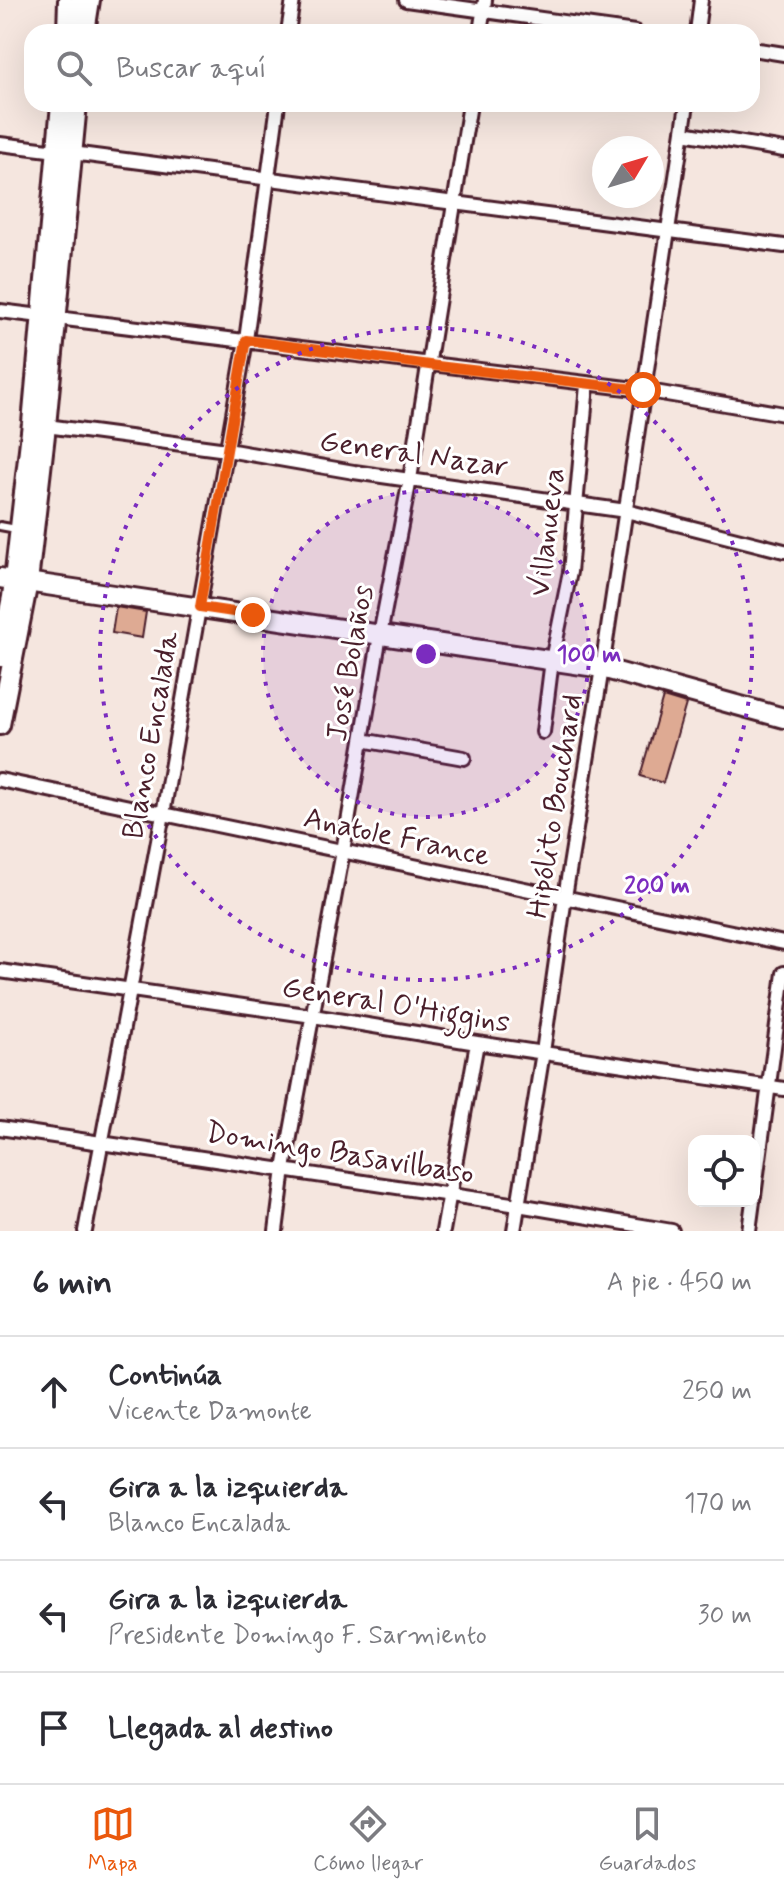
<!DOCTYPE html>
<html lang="es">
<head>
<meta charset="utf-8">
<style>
  :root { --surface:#fff; --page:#f7f7f7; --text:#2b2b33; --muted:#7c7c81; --line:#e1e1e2; --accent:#ea580c }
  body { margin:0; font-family:Mynerve,sans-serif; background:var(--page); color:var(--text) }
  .controls { position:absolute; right:24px; bottom:24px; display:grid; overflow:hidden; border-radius:16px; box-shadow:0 8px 32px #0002 }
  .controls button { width:72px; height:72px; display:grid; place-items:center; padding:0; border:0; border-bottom:2px solid var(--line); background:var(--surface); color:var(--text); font:40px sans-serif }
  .compass { position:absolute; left:592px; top:136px; width:72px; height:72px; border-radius:50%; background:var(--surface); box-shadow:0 8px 32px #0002; rotate:52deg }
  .stop { position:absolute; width:24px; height:24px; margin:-18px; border:6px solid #ea580c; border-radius:50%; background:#fff }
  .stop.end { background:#ea580c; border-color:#fff; box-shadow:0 2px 8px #0008 }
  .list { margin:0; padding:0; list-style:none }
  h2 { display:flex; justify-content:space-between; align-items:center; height:104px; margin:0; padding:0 32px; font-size:34px }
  h2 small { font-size:26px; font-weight:400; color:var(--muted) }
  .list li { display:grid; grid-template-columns:52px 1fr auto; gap:24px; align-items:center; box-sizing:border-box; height:112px; padding:0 32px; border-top:2px solid var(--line) }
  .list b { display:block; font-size:30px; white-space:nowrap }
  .list p { margin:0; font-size:26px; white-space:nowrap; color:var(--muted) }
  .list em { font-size:26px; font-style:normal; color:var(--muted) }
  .icon { flex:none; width:44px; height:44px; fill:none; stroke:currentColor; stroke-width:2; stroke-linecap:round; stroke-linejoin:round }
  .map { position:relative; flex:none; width:784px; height:1231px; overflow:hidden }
  .search { position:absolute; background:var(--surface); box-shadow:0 8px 32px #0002; left:24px; right:24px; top:24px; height:88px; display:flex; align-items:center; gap:20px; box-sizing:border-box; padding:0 28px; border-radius:24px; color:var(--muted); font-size:30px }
  .sheet { height:552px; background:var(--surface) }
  nav { display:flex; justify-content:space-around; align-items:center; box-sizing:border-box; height:112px; border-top:2px solid var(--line); background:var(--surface); font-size:22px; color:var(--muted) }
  nav a { display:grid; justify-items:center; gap:4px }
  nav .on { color:var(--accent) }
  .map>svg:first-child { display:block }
</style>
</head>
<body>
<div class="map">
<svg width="784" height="1231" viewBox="0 0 784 1231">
  <rect width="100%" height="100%" fill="#f5e6df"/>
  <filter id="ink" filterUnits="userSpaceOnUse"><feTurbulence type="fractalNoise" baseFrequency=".0125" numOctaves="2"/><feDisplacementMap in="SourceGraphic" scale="16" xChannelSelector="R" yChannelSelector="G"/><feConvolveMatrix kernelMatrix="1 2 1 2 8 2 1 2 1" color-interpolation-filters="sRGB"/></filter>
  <g filter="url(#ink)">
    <!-- building -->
    <path fill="#deaa93" stroke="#4a1f2b" stroke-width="2" d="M116,607L146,612L142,638L112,633Z
      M663,697L686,704L663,783L640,776Z"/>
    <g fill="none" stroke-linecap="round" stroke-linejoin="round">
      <!-- lane casing -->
      <g stroke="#4a1f2b" stroke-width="12">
        <path id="lane" d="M0,526L16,529"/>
      </g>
      <!-- street casing -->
      <g stroke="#4a1f2b" stroke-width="18">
        <path id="street" d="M406,0L635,32
          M64,32L65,0
          M88,32L93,0
          M288,32L293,0
          M480,32L485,0
          M697,32L701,0
          M752,49L784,54
          M683,133L784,150
          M0,144L57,151
          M72,153L784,246
          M0,311L643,390L784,414
          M39,425L227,450L354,472L626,511L784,551
          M543,732L552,660L570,572L587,385
          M362,740L464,758
          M0,780L784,943
          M0,971L313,1016L477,1043L784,1089
          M0,1128L518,1205L672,1231
          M754,1196L784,973
          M85,1231L163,814L246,340L278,104
          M276,1231L284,1169L343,851L380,635L410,479L470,104
          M443,1231L477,1043
          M514,1231L543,1052L565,897L602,668L687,104
          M749,1231L753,1201"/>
      </g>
      <!-- secondary casing -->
      <g stroke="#4a1f2b" stroke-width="24">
        <path id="secondary" d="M78,32L79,0
          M0,578L602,668L784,718
          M0,657L12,597L32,423L61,104
          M0,725L28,582L46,426L77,104"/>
      </g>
      <!-- lane -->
      <use href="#lane" stroke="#fff" stroke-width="6"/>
      <!-- street -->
      <use href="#street" stroke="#fff" stroke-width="12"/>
      <!-- secondary -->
      <use href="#secondary" stroke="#fff" stroke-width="18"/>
    </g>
  </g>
  <g fill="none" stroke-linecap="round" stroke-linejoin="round" filter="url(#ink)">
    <!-- route -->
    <path stroke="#ea580c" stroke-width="10" d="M253,615L200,607L246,340L429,365L643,390"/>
  </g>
  <!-- distance rings -->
  <circle cx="426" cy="654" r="163" fill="#7b2cbf" fill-opacity=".12"/>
  <g fill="none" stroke="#7b2cbf" stroke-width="4" stroke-dasharray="4 8">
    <circle cx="426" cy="654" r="163"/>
    <circle cx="426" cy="654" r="326"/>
  </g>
  <g text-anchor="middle" stroke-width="6" stroke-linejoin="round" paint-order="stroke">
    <!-- street labels -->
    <g font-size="30" fill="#4a1f2b" stroke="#fff">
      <text transform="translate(414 453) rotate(8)" y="10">General Nazar</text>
      <text transform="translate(546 532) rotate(-83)" y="10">Villanueva</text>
      <text transform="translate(349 663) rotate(-80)" y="10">José Bolaños</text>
      <text transform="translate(150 735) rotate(-80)" y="10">Blanco Encalada</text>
      <text transform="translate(554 806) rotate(-81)" y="10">Hipólito Bouchard</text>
      <text transform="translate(397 836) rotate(12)" y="10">Anatole France</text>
      <text transform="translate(396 1004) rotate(9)" y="10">General O'Higgins</text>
      <text transform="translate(340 1152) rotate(9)" y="10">Domingo Basavilbaso</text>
    </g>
  </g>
  <circle cx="426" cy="654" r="12" fill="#7b2cbf" stroke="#fff" stroke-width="4"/>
  <g font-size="24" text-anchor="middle" font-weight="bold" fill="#7b2cbf" stroke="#fff" stroke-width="6" stroke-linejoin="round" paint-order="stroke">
    <text x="589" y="662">100 m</text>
    <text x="657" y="893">200 m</text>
  </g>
</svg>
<div class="controls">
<button><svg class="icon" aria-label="locate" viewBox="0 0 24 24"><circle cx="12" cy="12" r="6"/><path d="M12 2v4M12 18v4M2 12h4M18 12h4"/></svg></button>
</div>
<svg class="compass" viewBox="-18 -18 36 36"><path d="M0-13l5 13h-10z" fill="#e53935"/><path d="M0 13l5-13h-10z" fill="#7c7c81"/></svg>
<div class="stop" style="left:643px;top:390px"></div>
<div class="stop end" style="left:253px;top:615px"></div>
<div class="search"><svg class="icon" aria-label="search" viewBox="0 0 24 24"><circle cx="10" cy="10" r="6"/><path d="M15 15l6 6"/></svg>Buscar aquí</div>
</div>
<section class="sheet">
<h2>6 min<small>A pie · 450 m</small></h2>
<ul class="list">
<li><svg class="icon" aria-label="ahead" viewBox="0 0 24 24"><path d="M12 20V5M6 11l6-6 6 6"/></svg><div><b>Continúa</b><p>Vicente Damonte</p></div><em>250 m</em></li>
<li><svg class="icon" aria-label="left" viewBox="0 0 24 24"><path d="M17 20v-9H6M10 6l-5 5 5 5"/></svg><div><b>Gira a la izquierda</b><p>Blanco Encalada</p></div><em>170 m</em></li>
<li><svg class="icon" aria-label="left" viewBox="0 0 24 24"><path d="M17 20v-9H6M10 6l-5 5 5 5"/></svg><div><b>Gira a la izquierda</b><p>Presidente Domingo F. Sarmiento</p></div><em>30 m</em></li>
<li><svg class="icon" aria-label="arrive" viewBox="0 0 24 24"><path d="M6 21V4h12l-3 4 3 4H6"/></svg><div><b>Llegada al destino</b></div></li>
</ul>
</section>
<nav>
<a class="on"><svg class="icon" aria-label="map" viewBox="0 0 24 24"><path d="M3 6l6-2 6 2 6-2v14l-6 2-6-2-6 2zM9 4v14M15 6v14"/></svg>Mapa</a>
<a><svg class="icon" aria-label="directions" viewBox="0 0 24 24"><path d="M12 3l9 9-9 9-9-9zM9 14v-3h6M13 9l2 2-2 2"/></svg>Cómo llegar</a>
<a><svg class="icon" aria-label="saved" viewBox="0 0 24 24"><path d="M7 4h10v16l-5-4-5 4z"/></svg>Guardados</a>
</nav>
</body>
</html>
